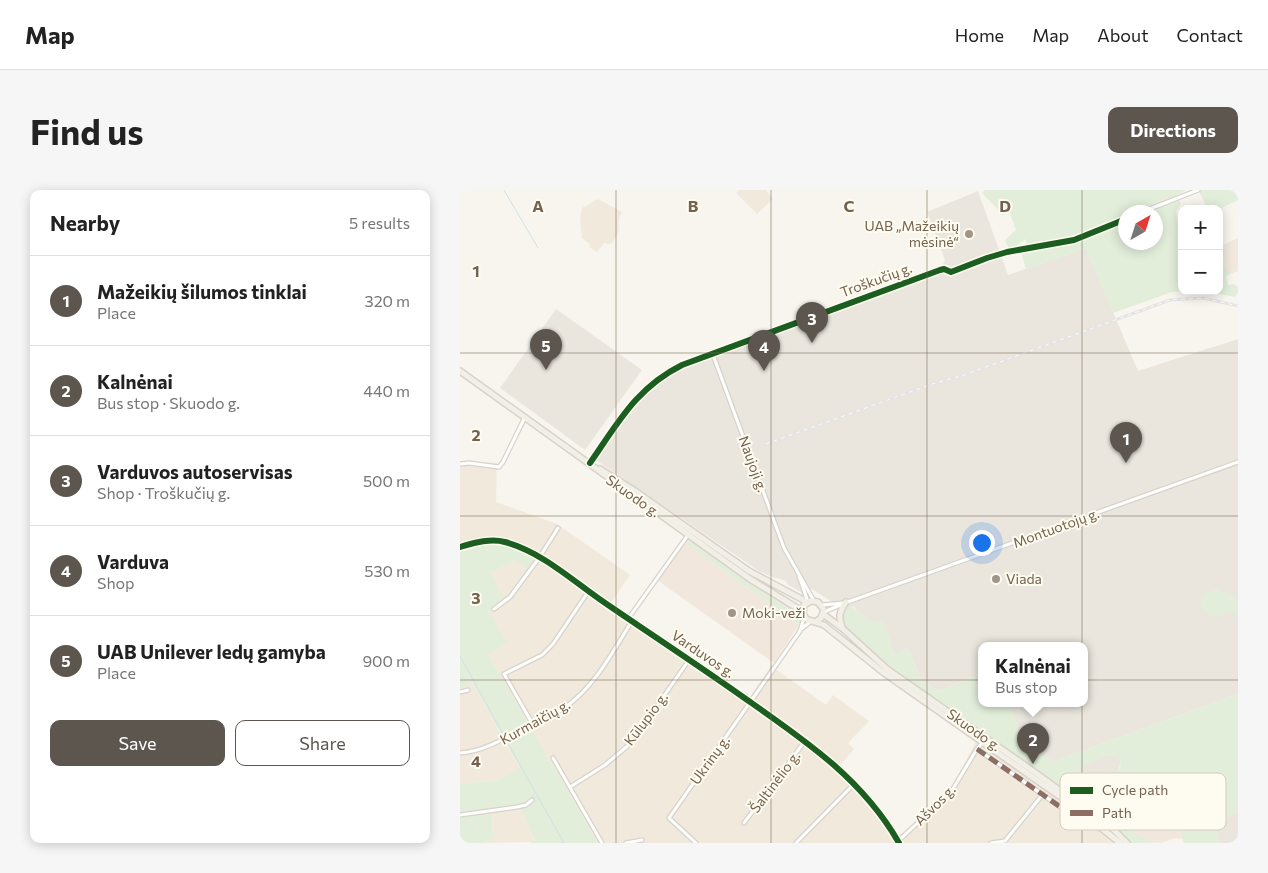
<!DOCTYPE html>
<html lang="en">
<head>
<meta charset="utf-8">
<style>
  :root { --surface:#fff; --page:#f6f6f6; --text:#222; --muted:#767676; --line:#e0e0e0; --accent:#5c564f }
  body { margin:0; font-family:Commissioner,sans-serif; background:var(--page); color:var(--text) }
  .controls { position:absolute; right:15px; top:15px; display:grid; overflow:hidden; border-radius:10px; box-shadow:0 2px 12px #0003 }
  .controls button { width:45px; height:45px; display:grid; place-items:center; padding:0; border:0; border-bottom:1px solid var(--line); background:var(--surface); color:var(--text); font:25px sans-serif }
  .compass { position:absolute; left:658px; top:15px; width:45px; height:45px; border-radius:50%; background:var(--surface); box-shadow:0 2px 12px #0003; rotate:39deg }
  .you { position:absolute; left:521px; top:352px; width:18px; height:18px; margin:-12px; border:4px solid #fff; border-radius:50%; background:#1a73e8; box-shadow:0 0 0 8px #1a73e833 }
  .badge { display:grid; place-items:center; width:32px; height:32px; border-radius:50%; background:var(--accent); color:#fff; font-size:16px; font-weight:700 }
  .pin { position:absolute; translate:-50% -41px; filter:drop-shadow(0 1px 2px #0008) }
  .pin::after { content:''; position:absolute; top:26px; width:18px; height:15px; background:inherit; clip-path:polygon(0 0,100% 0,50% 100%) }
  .popup { position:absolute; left:518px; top:452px; width:110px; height:65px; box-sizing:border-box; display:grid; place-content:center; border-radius:10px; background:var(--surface); filter:drop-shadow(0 1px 4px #0005); font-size:16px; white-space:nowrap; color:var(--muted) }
  .popup b { font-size:19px; color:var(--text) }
  .popup::after { content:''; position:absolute; left:50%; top:100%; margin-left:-10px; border:10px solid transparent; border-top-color:var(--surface) }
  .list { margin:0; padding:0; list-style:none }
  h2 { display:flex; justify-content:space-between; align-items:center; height:65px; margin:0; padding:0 20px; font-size:21px }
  h2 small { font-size:16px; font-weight:400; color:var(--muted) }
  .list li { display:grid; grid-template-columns:32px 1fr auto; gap:15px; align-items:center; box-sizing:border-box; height:90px; padding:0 20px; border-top:1px solid var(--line) }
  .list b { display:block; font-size:19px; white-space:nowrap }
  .list p { margin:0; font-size:16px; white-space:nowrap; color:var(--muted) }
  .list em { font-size:16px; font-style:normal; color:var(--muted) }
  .actions { display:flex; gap:10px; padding:15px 20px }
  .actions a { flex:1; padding:11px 0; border:1px solid var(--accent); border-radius:10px; text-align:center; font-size:18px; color:var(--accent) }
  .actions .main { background:var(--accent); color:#fff }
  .map { position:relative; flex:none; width:778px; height:653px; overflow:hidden; border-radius:10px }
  header { display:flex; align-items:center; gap:30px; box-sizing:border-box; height:70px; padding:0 25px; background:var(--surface); border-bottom:1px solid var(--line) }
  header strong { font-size:24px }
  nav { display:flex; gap:28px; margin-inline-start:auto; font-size:18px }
  .intro { display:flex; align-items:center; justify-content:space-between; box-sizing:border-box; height:120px; padding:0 30px }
  h1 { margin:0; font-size:35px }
  .button { padding:12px 22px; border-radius:10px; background:var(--accent); color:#fff; font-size:18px; font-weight:700 }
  main { display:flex; gap:30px; padding:0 30px }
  aside { flex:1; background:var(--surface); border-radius:10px; box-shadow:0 2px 12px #0003 }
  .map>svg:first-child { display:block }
</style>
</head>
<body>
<header>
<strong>Map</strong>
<nav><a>Home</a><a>Map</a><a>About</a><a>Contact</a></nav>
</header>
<div class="intro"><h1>Find us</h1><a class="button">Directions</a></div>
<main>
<aside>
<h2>Nearby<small>5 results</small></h2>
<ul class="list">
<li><span class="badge">1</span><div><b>Mažeikių šilumos tinklai</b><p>Place</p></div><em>320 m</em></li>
<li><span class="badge">2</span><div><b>Kalnėnai</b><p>Bus stop · Skuodo g.</p></div><em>440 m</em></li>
<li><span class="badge">3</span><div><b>Varduvos autoservisas</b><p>Shop · Troškučių g.</p></div><em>500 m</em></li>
<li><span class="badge">4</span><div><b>Varduva</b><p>Shop</p></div><em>530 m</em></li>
<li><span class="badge">5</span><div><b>UAB Unilever ledų gamyba</b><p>Place</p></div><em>900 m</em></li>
</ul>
<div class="actions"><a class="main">Save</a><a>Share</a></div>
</aside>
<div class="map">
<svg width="778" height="653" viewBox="0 0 778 653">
  <rect width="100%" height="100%" fill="#f7f5ee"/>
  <!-- residential -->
  <path fill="#f0e9dc" d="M279,0H306L313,9L297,24L276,3Z
    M138,9L162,22L159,28L158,44L151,54L144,53L137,62L129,57L130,54L122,48L120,28L122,18Z
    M778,48V81L770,84L767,79L759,80V57Z
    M0,272L37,273L36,312L97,334L170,385L150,414L289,508L311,476L366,515L373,505L409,531L388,553L394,559L379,577L418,616L436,644H442L489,602L493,596L517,549L629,629L657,653H138L28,464L29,382L55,370L74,369L61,361L39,355L18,356L0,362Z
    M12,492L60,579L40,590L0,594V499Z
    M63,618L75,652L21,653L33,649L32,623Z"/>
  <!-- commercial -->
  <path fill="#f1e7dc" d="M224,352L339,435L314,473L197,390Z
    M709,608L723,649L715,648L701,653L690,652L672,640L662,629L678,617Z"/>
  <!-- industrial -->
  <path fill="#eae6de" d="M518,1L548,85L626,58L678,181L778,149V504L594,571L565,551L548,513H624V455H522V483L479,501L461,490L449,460L446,459L434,465L423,430L413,433L396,421L394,416L383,419L352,399L344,404L327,394L326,391L310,386L299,381L133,268L172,213L212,180L480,80L485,70L467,22Z
    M96,119L182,180L125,260L40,198Z
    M648,565L657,566L661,569L658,585L661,594L655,602L646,607L626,606L624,608L619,605L616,598L618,581L622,576Z
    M778,622V653H761L757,649L759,627Z"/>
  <!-- green -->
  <path fill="#e2eeda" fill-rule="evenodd" d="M525,0H726L717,5L721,14L716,21L717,31L722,32V101L712,102L653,123L626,58L566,79L561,62L567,61L566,49L555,57L549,59L545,50L556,40L550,23L543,25L522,3ZM666,22H696V52H666Z
    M738,0H778V10L759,19H748Z
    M767,78L770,84L766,86L768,95L774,94L778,97V102L775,107L745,101H759V80Z
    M228,349L232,350L301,400L337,421L341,429L339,435L224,352Z
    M28,354C46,356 59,360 74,369L67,378L55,370L30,382L44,409L28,421L47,452L28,464L138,653H69L75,651L62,618L32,623L33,649L21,653H0V594L40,590L60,578L12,492L0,499V362L18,356Z
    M758,399C775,408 778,401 778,425L770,421L766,422L763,426C752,427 746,425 740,416L742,406L753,400Z
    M391,415L396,421L413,433L423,429L434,464L447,459L449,460L461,490L479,501L522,483V513H548L565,551L594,571L778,504V622L759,627L757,649L761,653H724L709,608L678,617L655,635H651L623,615L624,608L637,601L646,607L655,602L661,594L655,589L658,586L656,585V579H660L661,569H657V566L648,565L620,578L616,598L619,605L616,609L425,474L384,436L381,431L383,419Z
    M664,633L668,634L672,637V640L690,652L695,653H671L660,641L659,638Z"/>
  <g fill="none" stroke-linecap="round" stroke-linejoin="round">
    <!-- stream -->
    <path stroke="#d0e1e7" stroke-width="1" d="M44,0L78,58
      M0,466L43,544
      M47,552L104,653"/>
    <!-- street casing -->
    <g stroke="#d7d2cc" stroke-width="5.5">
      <path id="street" d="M682,22L738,0
        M252,162L324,358L354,411
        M130,273C158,233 176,198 222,175L480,80L484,79L491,82L527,68L547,62L614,50L666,29
        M0,274L9,273L39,277L43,272L65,227
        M0,357C14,353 30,348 45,352C85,363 117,395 151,417C195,447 239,476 283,507C343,549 402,588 439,653
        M339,386L348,412
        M362,415L384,413
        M34,419L50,407L79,368L98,338
        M364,422L385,413L778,272
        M168,429L228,345
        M340,440L350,432
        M0,502L8,500
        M72,533L44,484L82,465L93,454L128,402
        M517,559L622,632L620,634
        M0,563C23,561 40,551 60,540C74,532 91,527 104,518C134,498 153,461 172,431
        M93,568L142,653
        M110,597L145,575L171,553L229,470
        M0,625L57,617L66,615L72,610
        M284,633L345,551
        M166,653L182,650
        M236,653L209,628L340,441L344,428
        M336,653L394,594
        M436,653L491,602L517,559L523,552
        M531,653L545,651L583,604"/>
    </g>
    <!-- primary casing -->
    <g stroke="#d8d2cb" stroke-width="8">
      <path id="primary" d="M0,181L290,389L342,421
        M140,279L175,301L289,381L347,412
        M363,424L382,438L427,479L573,581L654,640L667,653
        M355,432L361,428L364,420L358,412L351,411L344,415L343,423L346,429L364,435L424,483L615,617L660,653
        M382,437C378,426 380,421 386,412"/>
    </g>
    <!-- street -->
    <use href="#street" stroke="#fefefc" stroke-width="3"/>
    <!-- primary -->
    <use href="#primary" stroke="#f2efe7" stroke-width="5"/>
    <!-- rail casing -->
    <g stroke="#e6e3e6" stroke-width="3">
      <path id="rail" d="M306,254L472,194L504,185L710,110L744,108L778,116"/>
    </g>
    <!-- rail -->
    <use href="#rail" stroke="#fefbf0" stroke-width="1" stroke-dasharray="4" stroke-linecap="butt"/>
    <!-- quiet -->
    <path stroke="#8d6e63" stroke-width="5" stroke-dasharray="10 5" stroke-linecap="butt" d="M517,559L622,632L620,634"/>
    <!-- cycleway casing -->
    <g stroke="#fefbf0" stroke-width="9">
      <path id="cycleway" d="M130,273C158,233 176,198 222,175L480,80L484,79L491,82L527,68L547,62L614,50L666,29
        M0,357C14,353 30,348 45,352C85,363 117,395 151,417C195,447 239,476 283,507C343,549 402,588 439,653"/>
    </g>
    <!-- cycleway -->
    <use href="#cycleway" stroke="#1b5e20" stroke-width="6"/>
  </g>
  <!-- grid -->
  <path fill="none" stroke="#75624e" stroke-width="1" stroke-opacity="0.55" d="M156,0V653M311,0V653M467,0V653M622,0V653M0,163H778M0,326H778M0,490H778"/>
  <!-- markers -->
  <g fill="#a29586" stroke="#fefbf0" stroke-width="2">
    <circle cx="509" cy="44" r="5"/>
    <circle cx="536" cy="389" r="5"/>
    <circle cx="272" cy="423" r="5"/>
  </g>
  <g text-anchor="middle" stroke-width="4" stroke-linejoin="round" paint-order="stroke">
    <!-- poi labels -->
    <g font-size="14" fill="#75624e" stroke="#fefbf0" text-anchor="start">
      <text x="499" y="41" text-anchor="end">UAB „Mažeikių<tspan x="499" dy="16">mėsinė“</tspan></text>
      <text x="546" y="394">Viada</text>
      <text x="282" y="428">Moki-veži</text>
    </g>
    <!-- street labels -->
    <g font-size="14" fill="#75624e" stroke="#fefbf0">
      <text transform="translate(416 90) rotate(-20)" y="5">Troškučių g.</text>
      <text transform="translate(293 274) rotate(70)" y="5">Naujoji g.</text>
      <text transform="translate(173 306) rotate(35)" y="5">Skuodo g.</text>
      <text transform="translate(596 338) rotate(-20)" y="5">Montuotojų g.</text>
      <text transform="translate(243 464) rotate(34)" y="5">Varduvos g.</text>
      <text transform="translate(186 529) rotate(-53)" y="5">Kūlupio g.</text>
      <text transform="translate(75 532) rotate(-29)" y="5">Kurmaičių g.</text>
      <text transform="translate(514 540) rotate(35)" y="5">Skuodo g.</text>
      <text transform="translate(250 570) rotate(-54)" y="5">Ukrinų g.</text>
      <text transform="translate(315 592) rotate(-53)" y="5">Šaltinėlio g.</text>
      <text transform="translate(475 615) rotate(-45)" y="5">Ašvos g.</text>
    </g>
  </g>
  <!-- legend -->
  <rect x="600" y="583" width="166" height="57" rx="8" fill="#fefbf0" stroke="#d5cdbf" stroke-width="1"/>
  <rect x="610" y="597" width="23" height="7" fill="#1b5e20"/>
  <rect x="610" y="620" width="23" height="6" fill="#8d6e63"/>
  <g font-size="14" fill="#75624e">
    <text x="642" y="605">Cycle path</text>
    <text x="642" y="628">Path</text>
  </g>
  <g font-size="16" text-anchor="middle" font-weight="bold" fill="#75624e" stroke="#fefbf0" stroke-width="4" stroke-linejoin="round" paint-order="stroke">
    <text x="78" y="22">A</text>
    <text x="233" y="22">B</text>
    <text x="389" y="22">C</text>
    <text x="545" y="22">D</text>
    <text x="16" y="87">1</text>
    <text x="16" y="251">2</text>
    <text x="16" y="414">3</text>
    <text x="16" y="577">4</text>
  </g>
</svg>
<div class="controls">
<button>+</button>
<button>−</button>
</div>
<svg class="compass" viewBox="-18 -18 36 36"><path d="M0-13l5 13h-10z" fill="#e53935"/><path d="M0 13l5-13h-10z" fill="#767676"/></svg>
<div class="you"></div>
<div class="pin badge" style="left:666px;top:273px">1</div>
<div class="pin badge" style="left:573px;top:574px">2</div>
<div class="popup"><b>Kalnėnai</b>Bus stop</div>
<div class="pin badge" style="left:352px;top:153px">3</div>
<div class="pin badge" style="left:304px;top:181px">4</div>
<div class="pin badge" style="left:86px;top:180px">5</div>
</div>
</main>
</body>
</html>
